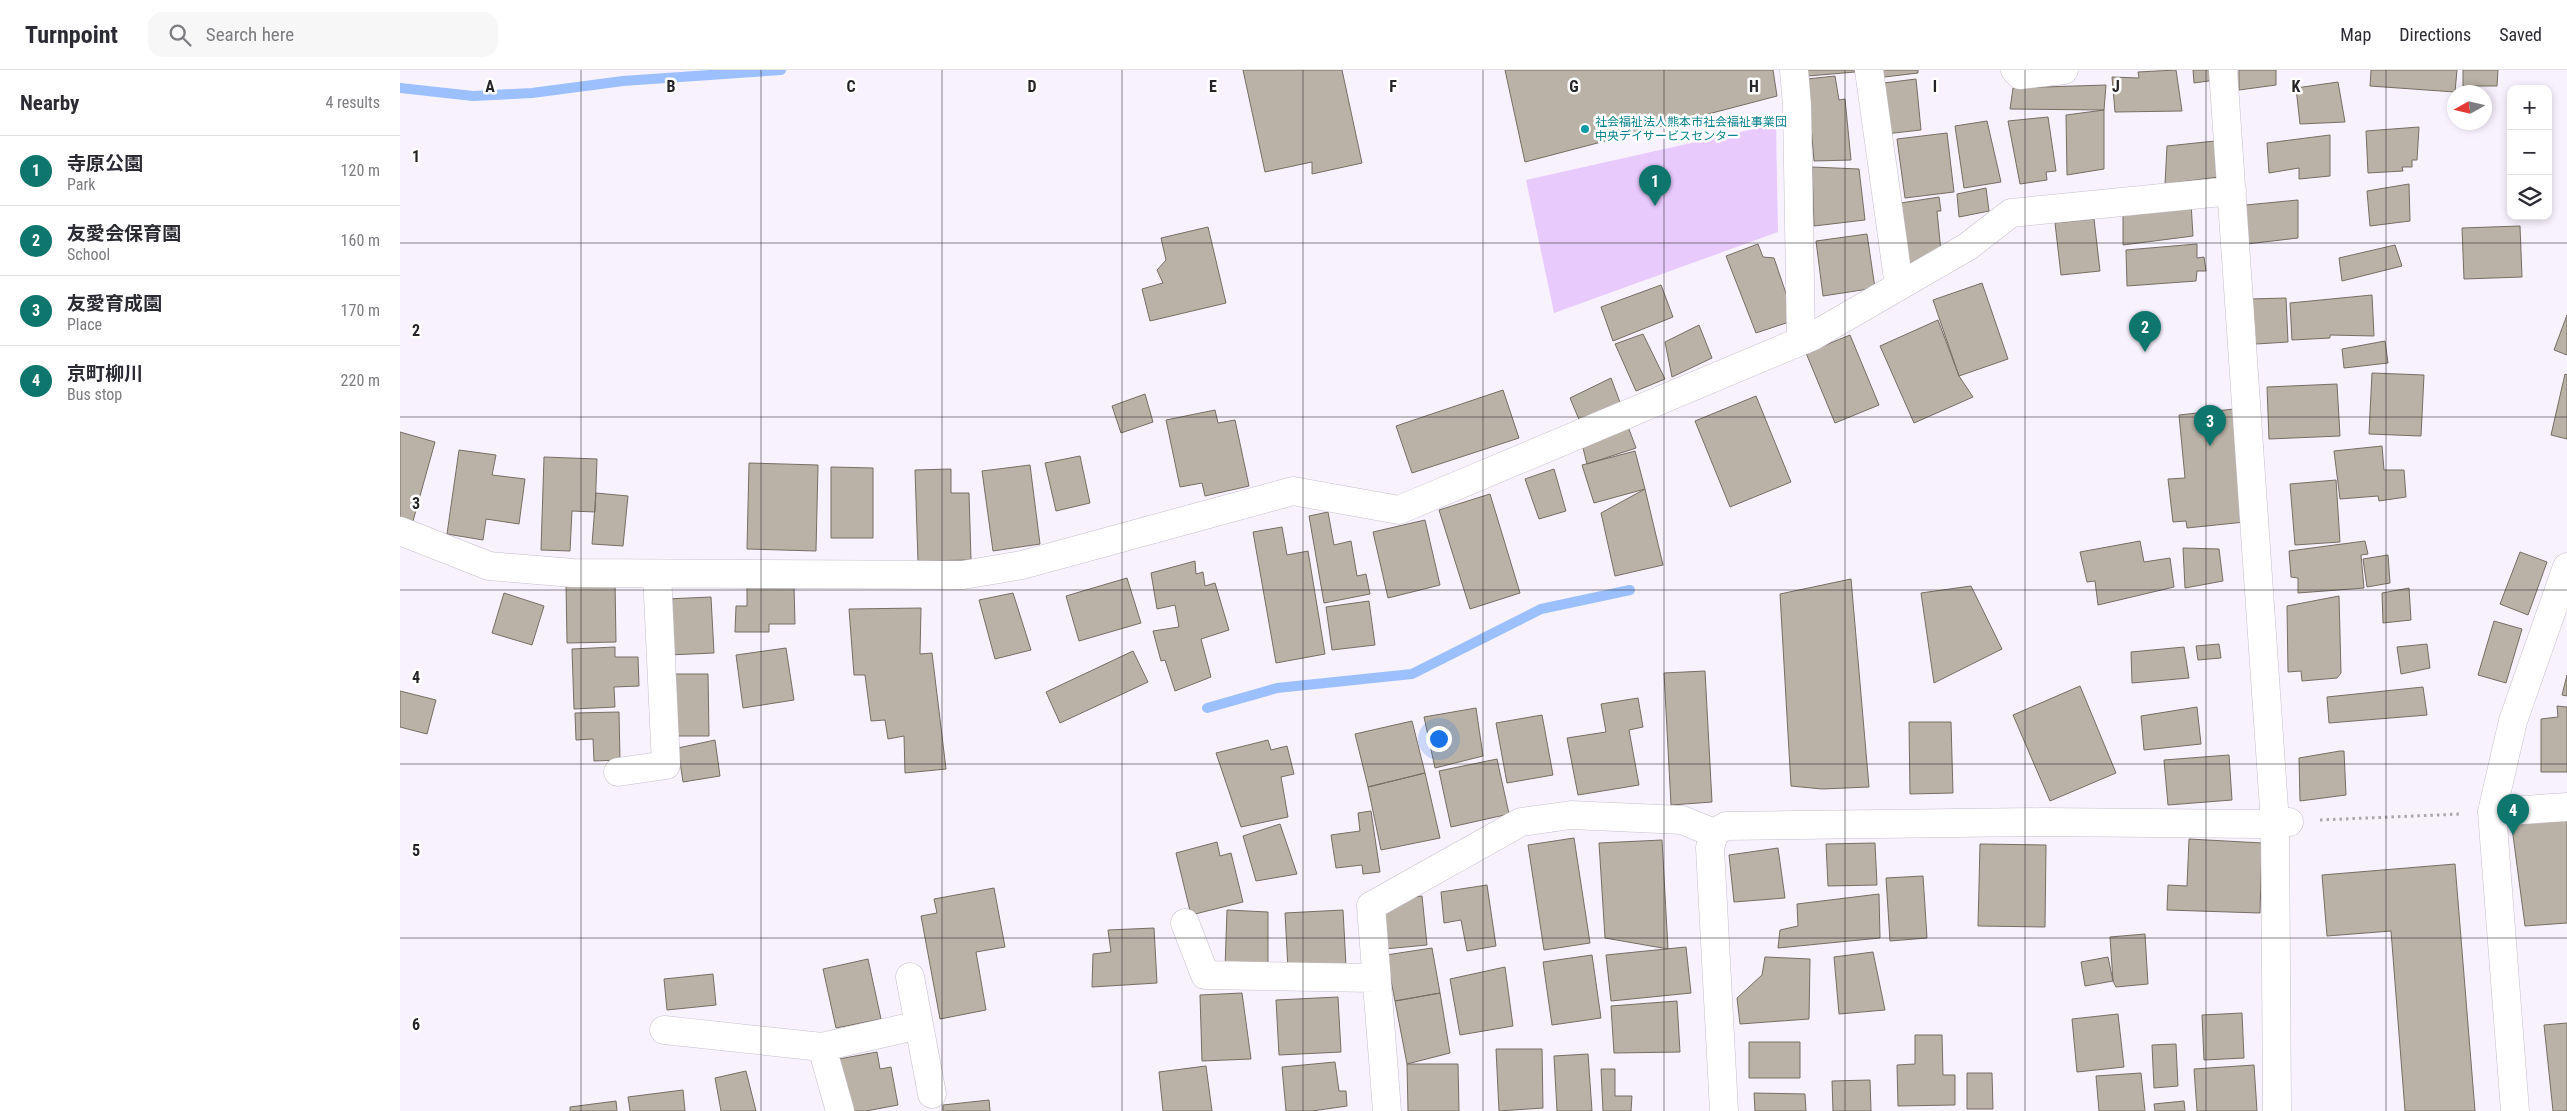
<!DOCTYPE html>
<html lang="en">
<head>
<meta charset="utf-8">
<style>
  :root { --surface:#fff; --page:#f7f7f7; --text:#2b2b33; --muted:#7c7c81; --line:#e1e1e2; --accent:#0f766e }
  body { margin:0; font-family:"Roboto Condensed","Noto Sans JP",sans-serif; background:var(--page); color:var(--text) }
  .controls { position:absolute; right:15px; top:15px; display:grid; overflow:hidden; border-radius:10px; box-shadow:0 2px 8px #0003 }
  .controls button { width:45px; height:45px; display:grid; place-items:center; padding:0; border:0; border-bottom:1px solid var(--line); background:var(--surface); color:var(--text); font:25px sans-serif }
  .compass { position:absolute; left:2047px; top:15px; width:45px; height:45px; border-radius:50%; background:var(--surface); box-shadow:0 2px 8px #0003; rotate:262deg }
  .you { position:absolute; left:1038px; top:668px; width:18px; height:18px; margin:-12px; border:4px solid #fff; border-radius:50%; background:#1a73e8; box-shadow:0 0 0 8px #1a73e833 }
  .badge { display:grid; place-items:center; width:32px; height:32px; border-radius:50%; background:var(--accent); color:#fff; font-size:16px; font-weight:700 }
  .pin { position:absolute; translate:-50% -41px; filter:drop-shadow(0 1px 2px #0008) }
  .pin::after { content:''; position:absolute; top:26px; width:18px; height:15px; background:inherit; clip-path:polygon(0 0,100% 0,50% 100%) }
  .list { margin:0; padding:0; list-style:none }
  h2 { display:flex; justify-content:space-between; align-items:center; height:65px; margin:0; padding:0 20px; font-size:21px }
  h2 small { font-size:16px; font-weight:400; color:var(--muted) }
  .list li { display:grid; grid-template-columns:32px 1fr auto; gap:15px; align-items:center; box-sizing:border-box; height:70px; padding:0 20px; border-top:1px solid var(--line) }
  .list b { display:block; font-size:19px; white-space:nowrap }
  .list p { margin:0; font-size:16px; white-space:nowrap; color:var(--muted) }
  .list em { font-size:16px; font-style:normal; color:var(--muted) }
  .icon { flex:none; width:28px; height:28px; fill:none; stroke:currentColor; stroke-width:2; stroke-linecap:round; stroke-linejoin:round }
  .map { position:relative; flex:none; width:2167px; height:1041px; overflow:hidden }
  header { display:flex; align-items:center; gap:30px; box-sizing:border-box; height:70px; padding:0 25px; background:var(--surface); border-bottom:1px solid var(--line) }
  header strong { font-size:24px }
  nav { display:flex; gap:28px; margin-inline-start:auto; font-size:18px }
  .search { width:350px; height:45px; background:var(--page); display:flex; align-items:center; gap:12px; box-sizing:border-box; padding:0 18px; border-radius:15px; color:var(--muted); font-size:19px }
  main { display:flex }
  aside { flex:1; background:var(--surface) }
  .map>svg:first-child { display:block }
</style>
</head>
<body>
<header>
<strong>Turnpoint</strong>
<div class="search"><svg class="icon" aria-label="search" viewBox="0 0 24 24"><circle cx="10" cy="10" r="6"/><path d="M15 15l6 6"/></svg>Search here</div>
<nav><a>Map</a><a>Directions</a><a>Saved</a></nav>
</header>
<main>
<aside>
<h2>Nearby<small>4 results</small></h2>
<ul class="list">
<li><span class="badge">1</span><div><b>寺原公園</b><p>Park</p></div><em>120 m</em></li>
<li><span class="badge">2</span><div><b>友愛会保育園</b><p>School</p></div><em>160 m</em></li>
<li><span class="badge">3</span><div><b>友愛育成園</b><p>Place</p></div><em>170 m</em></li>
<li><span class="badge">4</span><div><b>京町柳川</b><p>Bus stop</p></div><em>220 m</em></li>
</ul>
</aside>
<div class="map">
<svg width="2167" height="1041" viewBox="0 0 2167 1041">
  <rect width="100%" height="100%" fill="#f8f1fe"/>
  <!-- green -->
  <path fill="#e8cafd" d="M1376,54L1378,162L1154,243L1126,110Z"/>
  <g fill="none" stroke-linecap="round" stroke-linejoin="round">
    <!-- stream -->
    <path stroke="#9cc0fd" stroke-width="10" d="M0,18L73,26L132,23L223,11L381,0
      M807,638L877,618L1012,604L1141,539L1230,520"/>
  </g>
  <!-- building -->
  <path fill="#bab2a6" stroke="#766e63" d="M843,0H942L962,93L912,104V92L865,102Z
    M1105,0H1373L1377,26L1125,92Z
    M1408,0H1455V2L1408,6Z
    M1475,0H1518V3L1476,8Z
    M1776,0L1782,41L1715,42L1712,7L1739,8L1738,2Z
    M1793,0H1814L1816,10L1794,13Z
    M1839,0H1876V15L1839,20Z
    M1971,0H2057L2055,22L1970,16Z
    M2063,0H2098L2097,16H2063Z
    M1435,6L1439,30L1445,29L1451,90L1414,91L1407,9Z
    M1516,9L1521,60L1485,64L1476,14Z
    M1938,12L1945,52L1900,54L1896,18Z
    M1706,15L1704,40L1610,39L1613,18Z
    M1704,40V99L1667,105L1666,45Z
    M1648,47L1656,101L1646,102L1647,110L1620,114L1608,51Z
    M1587,51L1601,112L1564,118L1555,56Z
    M2019,57L2017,90H2012V97H2002L2003,101L1968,103L1966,61Z
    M1547,63L1554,122L1505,128L1497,69Z
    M1930,65V106L1899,109V98L1869,103L1867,73Z
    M1815,71L1819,107L1765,114L1767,76Z
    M1412,97L1459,99L1465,150L1414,156Z
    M2009,114L2010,151L1970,156L1967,121Z
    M1586,118L1589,141L1559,147L1557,124Z
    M1539,127L1541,141H1537L1541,182L1508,196L1501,133Z
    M1898,130V168L1847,174L1846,135Z
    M1791,133L1793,166L1723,175V139Z
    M1694,149L1700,201L1661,205L1655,153Z
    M2120,156L2122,207L2064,209L2062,158Z
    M808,157L826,233L750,251L742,219L763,213L757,200L766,190L761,168Z
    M1467,164L1475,218L1423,226L1416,171Z
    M1358,174L1363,187L1374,188L1395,250L1356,263L1326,186Z
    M1797,174V188L1804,187L1806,201H1797L1796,211L1727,216L1726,180Z
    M1995,175L2002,196L1942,211L1939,188Z
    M1582,213L1608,289L1559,306L1533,230Z
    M1261,215L1273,247L1213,271L1201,237Z
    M1972,225L1974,266L1930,265V268L1892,270L1890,233Z
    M1886,228L1888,272L1856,274L1850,229Z
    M2167,245V285L2154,280Z
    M1538,250L1559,306L1573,327L1514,353L1480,276Z
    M1299,255L1312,288L1272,307L1265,272Z
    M1243,264L1265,309L1236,321L1215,274Z
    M1450,265L1479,335L1435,353L1406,283Z
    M1985,271L1988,293L1944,298L1942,279Z
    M1972,303L2024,305L2021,366L1969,364Z
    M2165,304L2167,305V369L2151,365Z
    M1211,308L1221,335L1180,352L1170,328Z
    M1937,314L1940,366L1869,369L1867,317Z
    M1103,320L1119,368L1012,403L996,356Z
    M745,324L753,352L721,363L712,336Z
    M1356,326L1391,412L1330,437L1295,351Z
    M1834,339L1845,452L1787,458L1786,451L1773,452L1768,409L1785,408L1779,345Z
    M815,340L818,353L835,350L849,416L805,426L802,413L780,417L766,350Z
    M1226,351L1236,378L1187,394L1181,370Z
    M0,362L35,372L13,451L0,447Z
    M1982,376L1984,400H2004L2006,427L1979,431L1978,426L1940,429L1934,381Z
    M59,380L96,385L92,405L125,409L119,454L86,449L83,470L47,464Z
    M1235,381L1245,419L1194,433L1182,395Z
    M680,386L690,433L656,441L645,393Z
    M144,387L197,389L195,442L172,441L170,481L141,480Z
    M349,393L418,395L416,481L347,479Z
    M630,395L640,474L593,481L582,401Z
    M431,397L473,398V468H431Z
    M551,399V423H569L571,490L518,491L515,400Z
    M1154,399L1166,441L1139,449L1125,409Z
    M1936,410L1940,472L1895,475L1890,414Z
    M1245,419L1263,495L1215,506L1201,443Z
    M196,423L228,426L223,476L192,474Z
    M1090,424L1120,523L1070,539L1039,440Z
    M928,442L934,475L951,471L957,506L966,504L970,524L924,533L909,446Z
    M1025,450L1040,515L988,528L973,462Z
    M882,457L887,485L908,481L925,584L876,593L853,462Z
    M1740,471L1744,492L1770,488L1774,517L1698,535L1695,511L1687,512L1680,482Z
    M1965,471L1968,484L1961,485L1964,518L1898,523V508L1891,507L1889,481Z
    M1783,478L1819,479L1823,511L1785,518Z
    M2120,482L2147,492L2128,545L2100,534Z
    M1988,485L1990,513L1967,517L1963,489Z
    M795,491L796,504L803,502L805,516L815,513L829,560L801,569L811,607L775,621L765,590L761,591L753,561L779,557L775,535L757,539L751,503Z
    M727,508L741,553L679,571L666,526Z
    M1451,509L1469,717L1422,719L1391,716L1380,524Z
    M215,512L216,572L167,573L166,513Z
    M347,516H394L395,554H369V562H335L336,536H347Z
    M1571,516L1602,579L1534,613L1521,523Z
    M2009,518L2011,550L1983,553L1982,523Z
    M104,523L144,536L132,575L92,563Z
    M613,523L631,580L595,589L579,530Z
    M1939,526L1941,603L1937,608L1902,611L1901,601L1888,602L1887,536Z
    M311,527L314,583L268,585L266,529Z
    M969,531L975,575L932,580L926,537Z
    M521,538L520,584L532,583L546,699L505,703L504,666L488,669L485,650L471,651L465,605H454L449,539Z
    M2094,551L2122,559L2106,613L2078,605Z
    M1819,574L1821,588L1798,590L1796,576Z
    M2027,574L2030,598L2001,604L1997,577Z
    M215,577V587H238L239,616L214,617L215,637L174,639L172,579Z
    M1784,577L1789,608L1732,613L1731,582Z
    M386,578L394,630L343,638L336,585Z
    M733,581L748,612L660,653L646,622Z
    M1305,601L1312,732L1271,735L1264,603Z
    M266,604H308L309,666H267Z
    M2167,605V626L2162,625Z
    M1680,616L1716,703L1650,731L1613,645Z
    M2023,617L2027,645L1929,653L1927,627Z
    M0,621L36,630L27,664L0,657Z
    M1238,628L1243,657L1229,660L1239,715L1178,725L1167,668L1206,662L1201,634Z
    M2157,636L2167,637V702H2141V649L2158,647Z
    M1797,637L1801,674L1744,680L1741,646Z
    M1076,638L1083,686L1035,698L1024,647Z
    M219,642L220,690L194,691L193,669L176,670L175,643Z
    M1142,645L1153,705L1107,713L1096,653Z
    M1012,651L1025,703L968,717L955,664Z
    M1509,652H1551L1553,723L1510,724Z
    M315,670L320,706L283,712L278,678Z
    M868,670L871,680L887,676L894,704L881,707L888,747L841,757L816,683Z
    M1940,681H1944L1946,725L1900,731L1899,688Z
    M1829,685L1832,730L1768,735L1764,690Z
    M1097,689L1109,744L1051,757L1039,701Z
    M1025,703L1040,768L981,780L968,717Z
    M971,741L980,802L963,804L962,795L936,798L931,765L960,761L958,743Z
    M2167,745V853L2125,856L2111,750Z
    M880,754L897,804L856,811L843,766Z
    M1174,768L1190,873L1144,880L1128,775Z
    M1789,769L1862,773L1860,843L1767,840L1768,815L1787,816Z
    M1262,770L1268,879L1205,868L1199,773Z
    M817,772L820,786L831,783L843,832L791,845L776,783Z
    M1475,773L1477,815L1428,816L1426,774Z
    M1580,774L1646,775L1645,857L1578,856Z
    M1378,778L1385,828L1334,832L1329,785Z
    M2055,794L2075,1041H2005L1991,861L1927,866L1922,805Z
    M1523,806L1527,868L1490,871L1486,808Z
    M1087,815L1096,876L1067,881L1061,850L1044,853L1041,822Z
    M594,818L605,877L576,882L586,940L540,949L521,846L537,843L534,829Z
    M1479,824L1480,868L1378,878L1380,860L1398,856L1397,834Z
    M1022,826L1027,875L984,879L979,832Z
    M827,840L868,842V899H825Z
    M943,840L946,896L888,899L885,843Z
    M754,858L757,913L692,917L693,884L711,882L708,860Z
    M1745,864L1748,914L1716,917L1713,911L1710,867Z
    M1286,877L1291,923L1211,931L1206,885Z
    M1032,878L1040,923L995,931L986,885Z
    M1473,882L1485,940L1439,944L1434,887Z
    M1192,885L1201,948L1152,955L1143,892Z
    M1365,887L1410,889L1409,949L1340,954L1337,928L1362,905Z
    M1708,887L1713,911L1685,916L1681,892Z
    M468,889L481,949L436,958L423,899Z
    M1105,897L1113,956L1060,965L1050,909Z
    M313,904L316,935L267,940L264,909Z
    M842,923L851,989L802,991L800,925Z
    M1040,923L1050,983L1007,994L995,931Z
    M938,927L941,982L879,985L876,930Z
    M1277,931L1280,982L1214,983L1211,936Z
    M1842,943L1844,988L1804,990L1802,945Z
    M1718,944L1724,997L1677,1002L1672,949Z
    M2167,953V1041H2153L2144,955Z
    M1515,965H1542L1543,1005H1555V1035L1498,1036L1497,995L1515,994Z
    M1349,972H1400V1008H1349Z
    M1776,974L1778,1016L1754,1018L1752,975Z
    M1096,979H1142L1143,1038L1099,1041Z
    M477,982L480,999L491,997L498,1035L466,1041H449L439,989Z
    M1188,984L1192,1041H1157L1154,986Z
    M935,992L939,1021H946L947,1036L912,1041H886L882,997Z
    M1007,994H1058L1059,1041H1008Z
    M1854,995L1857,1041H1797L1794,999Z
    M806,996L812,1041H763L759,1002Z
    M1201,999H1215V1026H1232L1231,1041H1203Z
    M346,1001L356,1041H321L315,1008Z
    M1567,1003H1592L1593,1039H1567Z
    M1741,1003L1745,1041H1699L1696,1006Z
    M1470,1010L1471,1041H1433L1432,1011Z
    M283,1020L285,1041H230L228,1027Z
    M1354,1023L1405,1024L1406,1041H1355Z
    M589,1030L590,1041H543V1035Z
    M216,1031L217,1041H170V1037Z
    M1784,1031L1785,1041H1755L1754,1034Z"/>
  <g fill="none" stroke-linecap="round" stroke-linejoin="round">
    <!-- minor casing -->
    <g stroke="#c6bfcc" stroke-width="29">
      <path id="minor" d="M1394,0L1397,36L1401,271
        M1469,0L1499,216
        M1615,0L1620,5L1664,0
        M1823,0L1875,753L1877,1041
        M0,461L89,496L173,503L563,505L622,495L893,421L999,440L1413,266L1567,177L1611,143L1832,121
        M218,702L266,695L257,504
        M2092,742L2167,737
        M785,853L805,905L975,908
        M510,907L532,1024
        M264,960L422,977L519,955
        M422,977L440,1041
        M987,1041L971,836L1121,752L1171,745L1282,750L1314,763
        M1324,1041L1310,778L1314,763L1326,756L1643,752L1860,754L1889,752
        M2115,1041L2092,742L2113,651L2167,497"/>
    </g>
    <!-- path -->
    <path stroke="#aaa5af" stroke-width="3" stroke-dasharray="2.5 4" stroke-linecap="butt" d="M1920,750L2061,744"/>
    <!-- minor -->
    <use href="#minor" stroke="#fff" stroke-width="28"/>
  </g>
  <!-- grid -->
  <path fill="none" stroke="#272429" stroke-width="1" stroke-opacity="0.55" d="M181,0V1041M361,0V1041M542,0V1041M722,0V1041M903,0V1041M1083,0V1041M1264,0V1041M1445,0V1041M1625,0V1041M1806,0V1041M1986,0V1041M0,173H2167M0,347H2167M0,520H2167M0,694H2167M0,868H2167"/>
  <!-- markers -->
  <circle fill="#0f9aa8" stroke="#fff" stroke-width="2" cx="1185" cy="59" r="5"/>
  <g text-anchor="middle" stroke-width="5" stroke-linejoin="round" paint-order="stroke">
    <!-- culture labels -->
    <g font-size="12" fill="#0d838f" stroke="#fff" text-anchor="start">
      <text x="1195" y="56">社会福祉法人熊本市社会福祉事業団<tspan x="1195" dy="14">中央デイサービスセンター</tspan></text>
    </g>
  </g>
  <g font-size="16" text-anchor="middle" font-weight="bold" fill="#272429" stroke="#fff" stroke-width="5" stroke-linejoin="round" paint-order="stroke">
    <text x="90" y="22">A</text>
    <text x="271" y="22">B</text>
    <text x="451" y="22">C</text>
    <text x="632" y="22">D</text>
    <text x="813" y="22">E</text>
    <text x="993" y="22">F</text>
    <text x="1174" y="22">G</text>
    <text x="1354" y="22">H</text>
    <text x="1535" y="22">I</text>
    <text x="1716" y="22">J</text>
    <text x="1896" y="22">K</text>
    <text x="16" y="92">1</text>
    <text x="16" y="266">2</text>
    <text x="16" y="439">3</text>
    <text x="16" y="613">4</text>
    <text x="16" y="786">5</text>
    <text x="16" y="960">6</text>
  </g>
</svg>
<div class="controls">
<button>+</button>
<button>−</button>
<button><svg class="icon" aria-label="layers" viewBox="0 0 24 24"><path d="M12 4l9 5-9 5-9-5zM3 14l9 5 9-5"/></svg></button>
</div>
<svg class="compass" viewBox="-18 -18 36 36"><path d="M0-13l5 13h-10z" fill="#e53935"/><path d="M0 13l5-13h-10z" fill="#7c7c81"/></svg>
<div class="you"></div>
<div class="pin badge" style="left:1255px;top:136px">1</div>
<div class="pin badge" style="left:1745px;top:282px">2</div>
<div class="pin badge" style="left:1810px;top:376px">3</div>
<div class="pin badge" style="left:2113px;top:765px">4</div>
</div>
</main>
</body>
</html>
